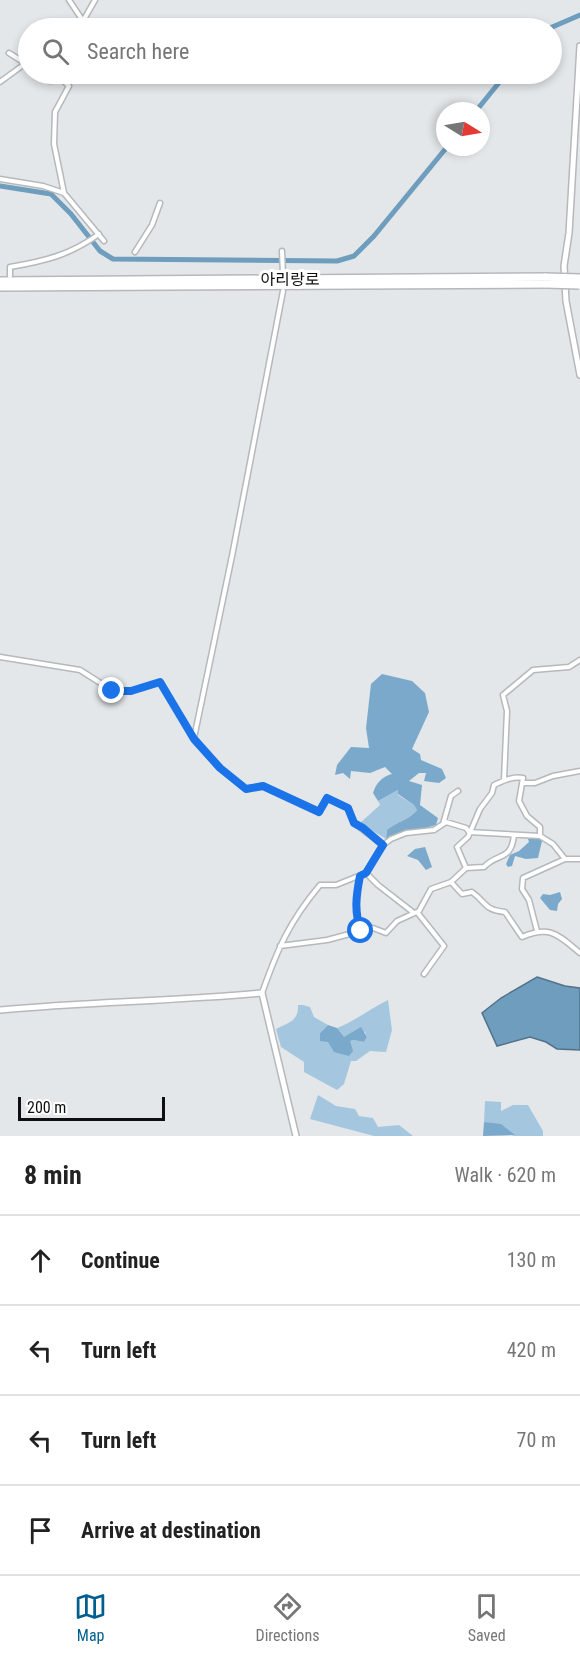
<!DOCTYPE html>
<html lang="en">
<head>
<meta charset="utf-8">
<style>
  :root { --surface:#fff; --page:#f6f6f6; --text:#222; --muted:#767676; --line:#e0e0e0; --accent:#005f8f }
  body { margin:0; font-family:"Roboto Condensed","Noto Sans KR",sans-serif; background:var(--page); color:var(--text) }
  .compass { position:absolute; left:436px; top:102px; width:54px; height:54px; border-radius:50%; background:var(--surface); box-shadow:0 3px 9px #0003; rotate:101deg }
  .scale { position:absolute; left:18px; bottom:15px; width:147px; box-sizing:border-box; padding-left:6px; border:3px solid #0e0f10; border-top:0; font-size:16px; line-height:21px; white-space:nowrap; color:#0e0f10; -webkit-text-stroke:4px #fff; paint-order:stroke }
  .stop { position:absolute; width:18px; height:18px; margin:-14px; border:4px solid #1a73e8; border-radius:50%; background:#fff }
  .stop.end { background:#1a73e8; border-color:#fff; box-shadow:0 2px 6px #0008 }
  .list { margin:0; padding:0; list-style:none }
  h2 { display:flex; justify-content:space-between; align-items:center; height:78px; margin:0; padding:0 24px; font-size:26px }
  h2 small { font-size:20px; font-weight:400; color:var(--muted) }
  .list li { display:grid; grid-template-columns:39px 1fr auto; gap:18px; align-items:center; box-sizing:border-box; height:90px; padding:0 24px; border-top:2px solid var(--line) }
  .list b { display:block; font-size:22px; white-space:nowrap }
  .list em { font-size:20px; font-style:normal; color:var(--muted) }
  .icon { flex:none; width:33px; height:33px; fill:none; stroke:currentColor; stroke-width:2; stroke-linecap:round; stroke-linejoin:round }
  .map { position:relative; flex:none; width:580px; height:1136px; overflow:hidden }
  .search { position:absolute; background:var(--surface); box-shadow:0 3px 9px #0003; left:18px; right:18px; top:18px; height:66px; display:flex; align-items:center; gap:15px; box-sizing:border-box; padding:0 21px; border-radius:33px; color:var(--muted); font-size:22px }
  .sheet { height:438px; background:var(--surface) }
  nav { display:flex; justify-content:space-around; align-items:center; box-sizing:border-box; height:84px; border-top:2px solid var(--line); background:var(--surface); font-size:16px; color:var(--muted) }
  nav a { display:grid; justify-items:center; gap:3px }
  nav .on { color:var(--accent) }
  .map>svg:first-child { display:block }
</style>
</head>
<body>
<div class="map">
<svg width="580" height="1136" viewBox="0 0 580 1136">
  <rect width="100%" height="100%" fill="#e3e7e9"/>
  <!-- green -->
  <path fill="#a5c6df" d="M398,790V795L414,805L417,810C411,819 396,822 387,830L386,839L360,823L380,805L378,801Z
    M388,1000L392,1030L386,1052L370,1051L356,1061H351L344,1084L337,1090L304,1072V1062L281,1047L276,1029C288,1023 299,1021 298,1005H303L310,1007L314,1017L328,1025L320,1033L350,1041L354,1040L364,1042L367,1037L365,1032L344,1038L337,1028C355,1021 370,1009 388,1000Z
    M318,1095L336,1106L355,1109L359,1116L373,1118L378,1127L399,1125L413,1136H374L310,1119Z
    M485,1101L501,1102V1111L513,1105H528L543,1131V1136H514L484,1122Z"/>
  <!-- forest -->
  <path fill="#7ba9cb" d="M382,674L412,681L425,693L429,712L412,749L420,754L421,760L442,769L446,778L439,783L424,781L426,773H419L409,781L422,785L420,805L438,818L436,825L386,839L387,830C396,822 411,819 417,810L414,805L398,794V790L378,801L373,793C376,783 383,776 392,774L385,767L370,773L351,771L350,779L343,773L335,775L337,765L351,747L369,748L366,728L371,684Z
    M539,837L542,841L538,858L526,859L515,856L512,866L508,867L506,864L510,855L519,851L529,842L528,839Z
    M425,847L432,867L426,870L418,860L407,856L415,849Z
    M560,892L562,899L558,904L557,911L550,910L540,898L543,894L550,895Z
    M328,1025L337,1028L344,1037L361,1027L367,1037L364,1042L354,1040L350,1041L353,1051L349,1056L334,1052L328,1042L320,1041V1033Z
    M484,1122L501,1124L515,1135L483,1136Z"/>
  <!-- water -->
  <path fill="#6f9dbe" stroke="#52728a" stroke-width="1.5" d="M537,977L565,986L580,988V1050L557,1049L546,1042L530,1037L497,1046L482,1013L501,998Z"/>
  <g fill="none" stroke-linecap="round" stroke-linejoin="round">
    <!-- canal -->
    <path stroke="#6f9dbe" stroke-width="5" d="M550,28L580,15
      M476,111L506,74
      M0,186L51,194L71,214L100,251L113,259L337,261L354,256L374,236L447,147"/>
    <!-- minor casing -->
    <g stroke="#b5b9bc" stroke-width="7">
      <path id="minor" d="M69,0L83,21L84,28
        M83,21L95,0
        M9,53L28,65
        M37,74L46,80L51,81L60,74
        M58,76L69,86L55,112L54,144L64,193
        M0,82L26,63
        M0,179L43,186L64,193L104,241
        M282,251L283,275
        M135,252L152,225L160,203
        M10,276V267C45,261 70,255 99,234
        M0,657L80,670L113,691H131L160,682L194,739L220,768L246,789L263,786L319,811L327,798L348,808L354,823L383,845
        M194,738L232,556L283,291
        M504,780L507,711L503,695L533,670L569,667L580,660
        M523,783H535L553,776L580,771
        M443,824L451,796L458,791
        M466,868L457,847L468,837L480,809L492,793L494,785C503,781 513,776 523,778L519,801L527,816L540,827V836
        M366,873L378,885L414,913
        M451,882L466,868L484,867C498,852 511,862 514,835
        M417,912L444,946L424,974
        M361,931L373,928L386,933L397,921L419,911L431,889L451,882L462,894L472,892C487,903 484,910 505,912L522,937C551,925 558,935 580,953
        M537,931L529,900L522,889L523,878L565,859
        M280,946L327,940L361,931C354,912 356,896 360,876
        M262,993C278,948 289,922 320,885H336L366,873L383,845L391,839L406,833L434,830L446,822L466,828L469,832L540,836L553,844L565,859H580"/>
    </g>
    <!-- tertiary casing -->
    <g stroke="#b5b9bc" stroke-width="8">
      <path id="tertiary" d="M580,46L569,233L564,266L566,301L580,375
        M0,1010C87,1002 175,1001 262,993L296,1136"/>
    </g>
    <!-- trunk casing -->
    <g stroke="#b5b9bc" stroke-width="10">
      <path id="trunk" d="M0,281L546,277
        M0,287L546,284"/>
    </g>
    <!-- minor -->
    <use href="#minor" stroke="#fff" stroke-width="4"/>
    <!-- tertiary -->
    <use href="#tertiary" stroke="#fff" stroke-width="5"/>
    <!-- trunk -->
    <use href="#trunk" stroke="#fff" stroke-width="7"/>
    <!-- trunk-bridge casing -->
    <g stroke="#b5b9bc" stroke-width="10" stroke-linecap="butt">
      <path id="trunk-bridge" d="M546,277L580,278
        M546,284L579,285"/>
    </g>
    <!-- trunk-bridge -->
    <use href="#trunk-bridge" stroke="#fff" stroke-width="7"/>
  </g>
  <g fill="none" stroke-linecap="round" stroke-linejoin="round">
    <!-- route -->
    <path stroke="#1a73e8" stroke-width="8" d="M112,691H131L160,682L194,739L220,768L246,789L263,786L319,812L327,798L348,808L354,823L363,828L383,845L366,873L360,876C356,896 354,912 361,931"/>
  </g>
  <g text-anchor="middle" stroke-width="6" stroke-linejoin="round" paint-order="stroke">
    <!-- street labels -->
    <g font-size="16" fill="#0e0f10" stroke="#fff">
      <text x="290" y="285">아리랑로</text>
    </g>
  </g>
</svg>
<svg class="compass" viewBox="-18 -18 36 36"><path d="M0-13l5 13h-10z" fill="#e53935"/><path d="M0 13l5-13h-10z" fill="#767676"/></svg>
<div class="scale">200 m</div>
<div class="stop" style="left:361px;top:931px"></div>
<div class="stop end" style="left:112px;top:691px"></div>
<div class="search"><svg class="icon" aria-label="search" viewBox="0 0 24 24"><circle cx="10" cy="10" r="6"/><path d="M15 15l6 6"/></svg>Search here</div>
</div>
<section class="sheet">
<h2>8 min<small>Walk · 620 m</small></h2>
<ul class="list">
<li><svg class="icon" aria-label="ahead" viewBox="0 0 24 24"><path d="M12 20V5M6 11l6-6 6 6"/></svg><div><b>Continue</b></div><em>130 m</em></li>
<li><svg class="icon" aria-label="left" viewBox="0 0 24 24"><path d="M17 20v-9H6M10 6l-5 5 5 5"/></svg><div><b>Turn left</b></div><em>420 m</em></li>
<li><svg class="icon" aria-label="left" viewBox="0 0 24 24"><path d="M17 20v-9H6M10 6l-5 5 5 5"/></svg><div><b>Turn left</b></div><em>70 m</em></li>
<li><svg class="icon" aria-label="arrive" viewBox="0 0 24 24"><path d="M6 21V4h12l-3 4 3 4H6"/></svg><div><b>Arrive at destination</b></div></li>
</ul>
</section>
<nav>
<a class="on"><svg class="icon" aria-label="map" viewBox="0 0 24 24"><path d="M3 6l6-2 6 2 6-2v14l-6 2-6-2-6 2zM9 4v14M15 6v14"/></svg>Map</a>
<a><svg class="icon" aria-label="directions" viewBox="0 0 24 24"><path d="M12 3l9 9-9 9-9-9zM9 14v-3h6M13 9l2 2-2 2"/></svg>Directions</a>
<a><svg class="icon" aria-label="saved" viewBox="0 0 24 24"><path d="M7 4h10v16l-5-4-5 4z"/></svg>Saved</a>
</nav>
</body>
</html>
